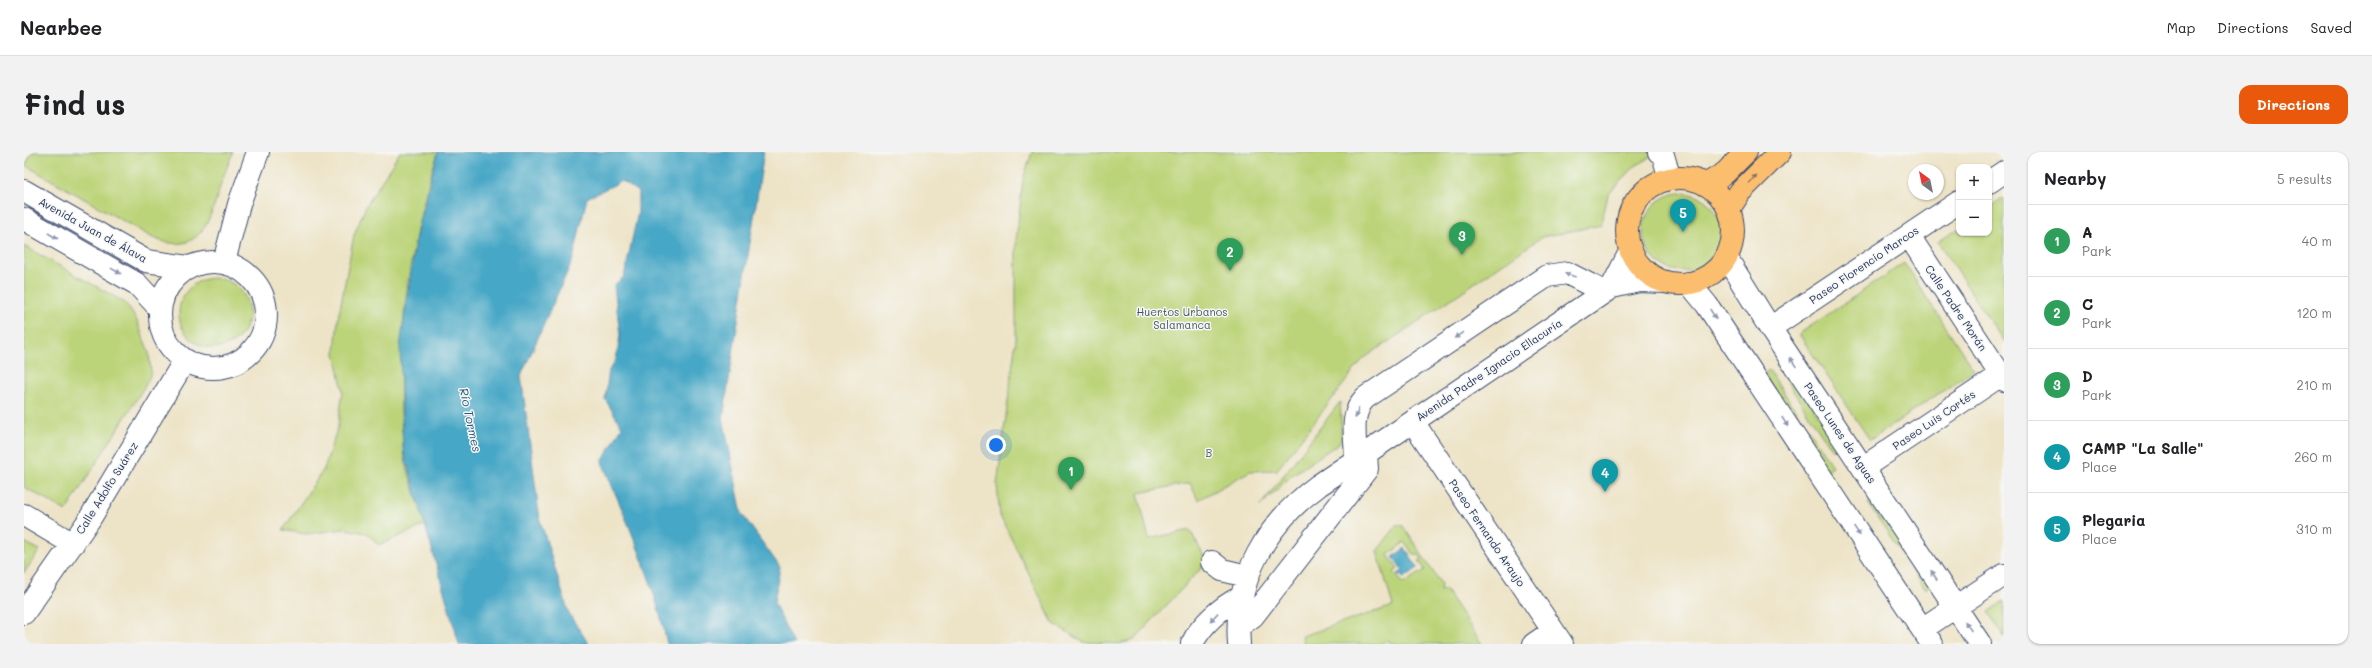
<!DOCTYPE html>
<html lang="en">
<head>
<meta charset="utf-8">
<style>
  :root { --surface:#fff; --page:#f2f2f2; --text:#202124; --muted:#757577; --line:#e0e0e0; --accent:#ea580c }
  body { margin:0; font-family:Mali,sans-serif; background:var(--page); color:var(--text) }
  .controls { position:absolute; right:12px; top:12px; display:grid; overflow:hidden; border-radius:8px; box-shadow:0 1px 3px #0004 }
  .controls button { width:36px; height:36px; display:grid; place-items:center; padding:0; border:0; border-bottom:1px solid var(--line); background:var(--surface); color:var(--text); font:20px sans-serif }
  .compass { position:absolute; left:1884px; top:12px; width:36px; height:36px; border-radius:50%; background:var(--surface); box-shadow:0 1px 3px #0004; rotate:327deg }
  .you { position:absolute; left:972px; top:293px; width:14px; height:14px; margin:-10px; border:3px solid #fff; border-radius:50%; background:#1a73e8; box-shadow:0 0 0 6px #1a73e833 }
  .badge { display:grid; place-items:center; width:26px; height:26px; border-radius:50%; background:var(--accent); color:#fff; font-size:13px; font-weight:700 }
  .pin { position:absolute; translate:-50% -33px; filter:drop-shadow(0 1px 2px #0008) }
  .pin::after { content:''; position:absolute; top:21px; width:14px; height:12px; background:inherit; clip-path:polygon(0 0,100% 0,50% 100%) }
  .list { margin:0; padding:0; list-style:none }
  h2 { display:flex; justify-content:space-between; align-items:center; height:52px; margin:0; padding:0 16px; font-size:17px }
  h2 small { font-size:13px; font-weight:400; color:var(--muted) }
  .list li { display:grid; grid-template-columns:26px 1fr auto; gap:12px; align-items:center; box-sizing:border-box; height:72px; padding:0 16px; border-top:1px solid var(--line) }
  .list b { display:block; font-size:15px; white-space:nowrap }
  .list p { margin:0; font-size:13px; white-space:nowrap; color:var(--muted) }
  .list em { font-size:13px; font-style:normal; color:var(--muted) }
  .map { position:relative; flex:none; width:1980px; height:492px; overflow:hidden; border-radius:12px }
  header { display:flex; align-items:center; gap:24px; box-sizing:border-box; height:56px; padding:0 20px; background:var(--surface); border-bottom:1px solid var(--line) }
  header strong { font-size:19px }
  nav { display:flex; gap:22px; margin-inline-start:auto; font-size:14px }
  .intro { display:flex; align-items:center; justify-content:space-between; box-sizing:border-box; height:96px; padding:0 24px }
  h1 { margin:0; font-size:28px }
  .button { padding:10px 18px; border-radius:12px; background:var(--accent); color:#fff; font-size:14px; font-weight:700 }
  main { display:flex; gap:24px; padding:0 24px }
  aside { flex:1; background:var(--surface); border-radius:12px; box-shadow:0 1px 3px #0004 }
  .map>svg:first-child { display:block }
</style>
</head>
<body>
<header>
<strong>Nearbee</strong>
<nav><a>Map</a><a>Directions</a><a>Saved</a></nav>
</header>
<div class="intro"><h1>Find us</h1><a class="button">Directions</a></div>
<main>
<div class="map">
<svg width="1980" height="492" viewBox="0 0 1980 492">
  <rect width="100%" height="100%" fill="#f6f6f2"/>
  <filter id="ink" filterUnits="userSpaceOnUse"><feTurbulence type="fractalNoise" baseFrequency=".025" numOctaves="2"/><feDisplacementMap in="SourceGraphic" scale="8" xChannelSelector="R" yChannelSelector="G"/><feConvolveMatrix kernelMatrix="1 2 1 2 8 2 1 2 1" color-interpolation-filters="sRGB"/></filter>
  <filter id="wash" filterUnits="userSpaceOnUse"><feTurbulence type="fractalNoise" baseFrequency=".012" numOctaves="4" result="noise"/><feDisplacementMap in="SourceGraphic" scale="16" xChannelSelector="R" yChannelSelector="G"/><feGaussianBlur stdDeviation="0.9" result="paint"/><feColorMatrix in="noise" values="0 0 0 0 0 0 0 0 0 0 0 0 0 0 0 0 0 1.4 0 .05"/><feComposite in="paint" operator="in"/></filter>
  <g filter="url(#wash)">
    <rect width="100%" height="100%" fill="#ede3c6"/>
    <!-- green -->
    <path fill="#bcd479" stroke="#6c826c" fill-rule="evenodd" d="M9,0H209C204,13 199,25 195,38C184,75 173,104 129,86L1,13Z
      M376,0H414C384,90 370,200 379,294C381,316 395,351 401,373L355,393L343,381L320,377L282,382L259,378L300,317L314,274L319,239L311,201L314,167L330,83L342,54Z
      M1008,0H1637L1611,14L1584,43L1577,73L1518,85L1339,207L1253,318L1226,319L1174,348L1166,331L1114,341L1125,387L1166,378L1183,410L1110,488L1095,492L1059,490L1029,471L976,364L973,333L992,187V88L999,28Z
      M1619 80a39 39 0 1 1 78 0a39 39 0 1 1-78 0Z
      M1980,46V190L1914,90L1935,76V81H1965V56Z
      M0,94L100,150L105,156L113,169L125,201L127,220L124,229L42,359L0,335Z
      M1880,111L1950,218L1846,288L1775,182Z
      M155 161a35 35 0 1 1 70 0a35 35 0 1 1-70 0Z
      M1758,209L1815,293L1808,298L1752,213Z
      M1745,218L1808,314L1802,318L1739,222Z
      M1316,250L1318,285L1314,292L1268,323L1236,354Z
      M1850,347L1908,433L1901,437L1844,351Z
      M1374,372L1379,374L1417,432L1416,439L1421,437L1458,492H1367L1364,488L1357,492H1280L1278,484L1369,454L1353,399ZM1381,390L1389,402H1394L1398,407L1395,409L1401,418L1379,432L1370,420L1374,417L1364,403Z
      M0,390L16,398L0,421Z
      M1980,449V485L1964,460Z"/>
    <!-- water -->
    <path fill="#47a7c6" stroke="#316b92" d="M414,0H740L699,266L718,362L756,415L750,451L770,492H643C630,428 603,370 578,310L598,275L581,247L585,218L592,208L596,183L590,133L600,125L614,60V40L598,29L563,46L549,107L497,224L516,368L545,462L565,492H435L379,296L376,194L393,79Z
      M1381,396L1394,416L1380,426L1374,422L1379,419L1369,405Z"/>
  </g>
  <g filter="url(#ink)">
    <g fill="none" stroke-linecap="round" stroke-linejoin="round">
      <!-- minor casing -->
      <g stroke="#3a4a6e" stroke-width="24">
        <path id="minor" d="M1635,0L1639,3L1646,27
          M1965,30L1980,20
          M0,39L122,109L164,115
          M0,67L113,132L136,157
          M1885,84L1980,228
          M1702,105L1746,176L1956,492
          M200,110L215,52L234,0
          M136 163a53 53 0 1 1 106 0a53 53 0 1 1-106 0Z
          M1665,131L1683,153L1908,492
          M1588,135L1615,129L1641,130
          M1746,176L1935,50
          M1389,270L1538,492
          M1332,308C1332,286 1325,263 1341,246L1523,124L1543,121L1580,140
          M1840,315L1980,221
          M0,363L49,392
          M1188,410L1198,418L1223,424
          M0,461L65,368L161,208
          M1215,474L1229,464L1343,317L1342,301
          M1898,477L1980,423
          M1168,492C1177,472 1199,454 1217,445
          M1215,492C1210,426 1243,371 1295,333L1588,135L1607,98
          M1510,492L1529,479"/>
      </g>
      <!-- major casing -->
      <g stroke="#3a4a6e" stroke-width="24">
        <path id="major" d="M1603 79a53 53 0 1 1 106 0a53 53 0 1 1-106 0Z
          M1683,32L1701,21L1722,0
          M1705,57L1716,40L1756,0"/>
      </g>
      <!-- minor -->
      <use href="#minor" stroke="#fff" stroke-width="22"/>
      <!-- major -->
      <use href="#major" stroke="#fbbd6e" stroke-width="22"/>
    </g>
    <!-- one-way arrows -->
    <defs><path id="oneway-solid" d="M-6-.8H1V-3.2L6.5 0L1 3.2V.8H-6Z"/></defs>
    <use fill="#806f65" href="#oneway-solid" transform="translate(1729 27) rotate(-45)"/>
    <g fill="#8d97ae">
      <use href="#oneway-solid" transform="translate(29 84) rotate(30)"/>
      <use href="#oneway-solid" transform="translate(92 119) rotate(29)"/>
      <use href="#oneway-solid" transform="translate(1546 123) rotate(-161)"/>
      <use href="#oneway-solid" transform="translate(1689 162) rotate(57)"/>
      <use href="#oneway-solid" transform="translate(1435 183) rotate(146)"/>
      <use href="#oneway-solid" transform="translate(1769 210) rotate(-124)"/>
      <use href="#oneway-solid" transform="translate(1333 261) rotate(108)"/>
      <use href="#oneway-solid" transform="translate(1761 270) rotate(57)"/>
      <use href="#oneway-solid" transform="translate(1833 379) rotate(56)"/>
      <use href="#oneway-solid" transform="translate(1910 423) rotate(-123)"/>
      <use href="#oneway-solid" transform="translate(1190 465) rotate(133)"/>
      <use href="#oneway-solid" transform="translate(1944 474) rotate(-124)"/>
    </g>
  </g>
  <g text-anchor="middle" stroke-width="3" stroke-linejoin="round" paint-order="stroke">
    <!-- street labels -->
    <g font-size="11" fill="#1b2f5e" stroke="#f6f6f2">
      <text transform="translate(69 78) rotate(29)" y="4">Avenida Juan de Álava</text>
      <text transform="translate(1840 113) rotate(-34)" y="4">Paseo Florencio Marcos</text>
      <text transform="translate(1932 156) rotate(56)" y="4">Calle Padre Morán</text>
      <text transform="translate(1465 218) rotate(-34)" y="4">Avenida Padre Ignacio Ellacuría</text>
      <text transform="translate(1910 268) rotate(-34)" y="4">Paseo Luis Cortés</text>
      <text transform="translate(1816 281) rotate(56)" y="4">Paseo Lunes de Aguas</text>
      <text transform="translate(83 336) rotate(-58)" y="4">Calle Adolfo Suárez</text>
      <text transform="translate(1463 381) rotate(56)" y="4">Paseo Fernando Araujo</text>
    </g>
    <!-- park labels -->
    <g font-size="11" fill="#435865" stroke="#f6f6f2">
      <text x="1158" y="164">Huertos Urbanos<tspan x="1158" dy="13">Salamanca</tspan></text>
      <text x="1185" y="305">B</text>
    </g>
    <!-- water labels -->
    <g font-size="12" font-style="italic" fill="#2a5982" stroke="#f6f6f2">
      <text transform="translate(446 268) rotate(78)" y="4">Río Tormes</text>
    </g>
  </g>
</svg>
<div class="controls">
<button>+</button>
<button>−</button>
</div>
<svg class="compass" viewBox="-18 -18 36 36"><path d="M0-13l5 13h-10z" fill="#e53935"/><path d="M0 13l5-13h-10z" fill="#757577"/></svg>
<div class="you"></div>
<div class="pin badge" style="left:1047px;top:338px;background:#2e9e5b">1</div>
<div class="pin badge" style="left:1206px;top:119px;background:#2e9e5b">2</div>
<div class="pin badge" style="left:1438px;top:103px;background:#2e9e5b">3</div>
<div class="pin badge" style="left:1581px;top:340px;background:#0f9aa8">4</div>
<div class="pin badge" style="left:1659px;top:80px;background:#0f9aa8">5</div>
</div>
<aside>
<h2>Nearby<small>5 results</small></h2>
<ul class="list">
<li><span class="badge" style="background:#2e9e5b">1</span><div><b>A</b><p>Park</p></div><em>40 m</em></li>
<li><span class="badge" style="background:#2e9e5b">2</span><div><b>C</b><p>Park</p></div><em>120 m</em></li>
<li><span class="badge" style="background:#2e9e5b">3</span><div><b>D</b><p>Park</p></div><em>210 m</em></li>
<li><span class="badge" style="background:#0f9aa8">4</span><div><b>CAMP &quot;La Salle&quot;</b><p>Place</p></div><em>260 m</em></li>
<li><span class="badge" style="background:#0f9aa8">5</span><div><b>Plegaria</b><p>Place</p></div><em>310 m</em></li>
</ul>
</aside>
</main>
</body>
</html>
